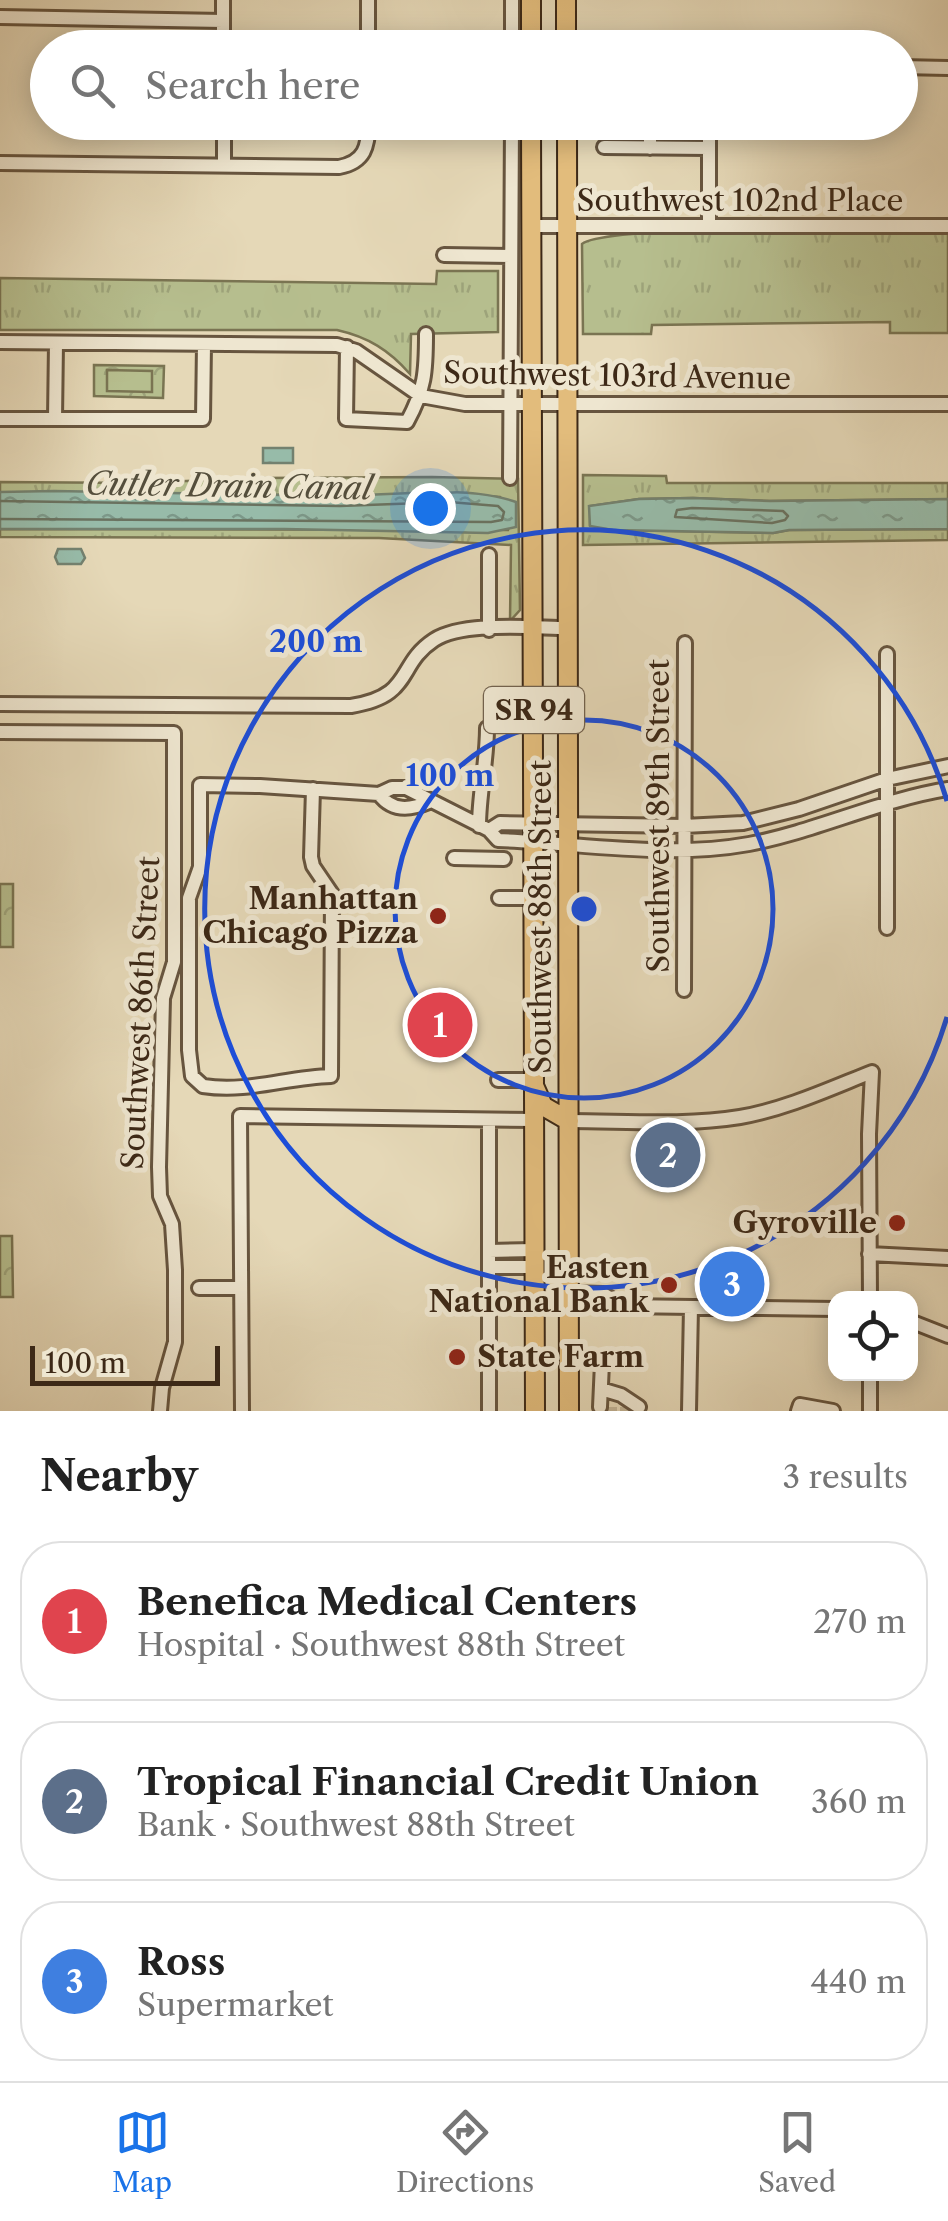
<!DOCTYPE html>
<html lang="en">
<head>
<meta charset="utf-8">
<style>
  :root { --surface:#fff; --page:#f2f2f2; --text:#222; --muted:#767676; --line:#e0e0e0; --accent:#1a73e8 }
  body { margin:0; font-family:"Libre Caslon Text",serif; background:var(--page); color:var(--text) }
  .controls { position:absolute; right:30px; bottom:30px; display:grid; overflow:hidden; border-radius:20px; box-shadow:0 5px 25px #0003 }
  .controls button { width:90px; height:90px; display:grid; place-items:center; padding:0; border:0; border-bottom:2px solid var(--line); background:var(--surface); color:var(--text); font:50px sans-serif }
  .scale { position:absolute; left:30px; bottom:25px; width:190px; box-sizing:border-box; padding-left:10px; border:5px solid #3d2917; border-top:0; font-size:28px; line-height:35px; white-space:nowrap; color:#3d2917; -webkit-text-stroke:8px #eee6d0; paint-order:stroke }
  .you { position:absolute; left:430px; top:508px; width:35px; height:35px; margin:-25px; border:8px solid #fff; border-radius:50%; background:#1a73e8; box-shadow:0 0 0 15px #1a73e833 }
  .badge { display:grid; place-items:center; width:65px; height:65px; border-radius:50%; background:var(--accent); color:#fff; font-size:32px; font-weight:700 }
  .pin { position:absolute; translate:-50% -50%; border:5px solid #fff; box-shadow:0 2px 10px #0006 }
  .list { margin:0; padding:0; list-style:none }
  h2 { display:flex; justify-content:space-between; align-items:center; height:130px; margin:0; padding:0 40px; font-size:42px }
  h2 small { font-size:32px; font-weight:400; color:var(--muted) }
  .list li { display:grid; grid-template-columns:65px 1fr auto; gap:30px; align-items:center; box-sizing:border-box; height:160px; margin:0 20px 20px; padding:0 20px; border:2px solid var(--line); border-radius:40px }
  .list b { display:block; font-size:38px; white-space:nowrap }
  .list p { margin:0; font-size:32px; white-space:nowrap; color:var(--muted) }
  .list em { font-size:32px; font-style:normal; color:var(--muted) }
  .icon { flex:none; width:55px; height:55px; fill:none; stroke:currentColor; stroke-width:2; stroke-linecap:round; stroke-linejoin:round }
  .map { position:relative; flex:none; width:948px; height:1411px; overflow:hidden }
  .search { position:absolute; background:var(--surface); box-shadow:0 5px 25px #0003; left:30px; right:30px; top:30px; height:110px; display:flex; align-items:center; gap:25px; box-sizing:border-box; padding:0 35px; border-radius:55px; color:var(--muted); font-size:38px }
  .sheet { height:670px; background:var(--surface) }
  nav { display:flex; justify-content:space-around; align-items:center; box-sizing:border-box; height:140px; border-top:2px solid var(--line); background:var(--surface); font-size:28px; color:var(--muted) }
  nav a { display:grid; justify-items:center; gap:5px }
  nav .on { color:var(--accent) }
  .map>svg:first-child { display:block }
</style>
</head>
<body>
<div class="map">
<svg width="948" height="1411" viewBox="0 0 948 1411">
  <defs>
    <pattern id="grass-tufts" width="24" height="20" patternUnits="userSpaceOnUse" patternTransform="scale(2.5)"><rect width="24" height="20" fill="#b6be8e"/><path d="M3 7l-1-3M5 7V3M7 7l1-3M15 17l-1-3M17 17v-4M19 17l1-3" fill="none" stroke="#9da37a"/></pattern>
    <pattern id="park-crowns" width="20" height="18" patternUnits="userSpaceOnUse" patternTransform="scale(2.5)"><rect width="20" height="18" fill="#b6be8e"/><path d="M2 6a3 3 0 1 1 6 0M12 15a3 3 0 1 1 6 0" fill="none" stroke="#9da37a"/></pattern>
    <pattern id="water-ripples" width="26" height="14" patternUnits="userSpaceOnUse" patternTransform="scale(2.5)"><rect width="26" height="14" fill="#97bba9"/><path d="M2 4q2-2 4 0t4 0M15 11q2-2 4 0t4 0" fill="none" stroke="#7c9889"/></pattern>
  </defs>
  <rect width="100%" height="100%" fill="#e5d8b7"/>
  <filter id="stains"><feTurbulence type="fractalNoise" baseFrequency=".002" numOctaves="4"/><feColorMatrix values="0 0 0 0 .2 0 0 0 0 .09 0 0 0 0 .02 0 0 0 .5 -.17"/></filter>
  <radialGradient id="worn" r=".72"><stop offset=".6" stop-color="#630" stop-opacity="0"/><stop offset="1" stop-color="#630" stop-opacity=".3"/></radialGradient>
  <!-- grass -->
  <path fill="url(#grass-tufts)" stroke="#7a7452" stroke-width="2.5" d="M948,232V333H890V322L652,325L651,334H583L582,244C609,223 894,232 948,232Z
    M437,271H498V332L411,334L410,374C389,350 368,337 337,330H0V278L436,284Z
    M583,475L666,476L667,483H948V499L770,501L693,498L639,499L590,506V525L613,530L773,533L789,530L948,529V540L583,545Z
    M432,477L518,479L520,610L510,621L511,545L379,538L0,537V529L508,530L514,511L500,497C446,492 393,497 339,496C226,493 113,493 0,492V482L140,483L257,478Z"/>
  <!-- park -->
  <path fill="url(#park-crowns)" stroke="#7a7452" stroke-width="2.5" d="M94,365L164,366L163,398L94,396Z
    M0,884H13V947H0Z
    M0,1236H12L13,1297H0Z"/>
  <!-- pitch -->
  <path fill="#b6be8e" stroke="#7a7452" stroke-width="2.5" d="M107,370L152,371V392L107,391Z"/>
  <!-- water -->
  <path fill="url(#water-ripples)" stroke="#73816f" stroke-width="2.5" d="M263,448H293V463H263Z
    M54,491L340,496L435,492L442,494C457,489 500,496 516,502V527L488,533L284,529H0V492Z
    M693,498L770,501L948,499V529L789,530L773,533L613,530L590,526L589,506L639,499Z
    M58,549H81L85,558L81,564H58L55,557Z"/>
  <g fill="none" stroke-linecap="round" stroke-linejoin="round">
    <!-- shore -->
    <path stroke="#6a7260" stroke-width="2.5" d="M0,501L340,506L449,502L498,506L504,512L502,520L491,522L0,519
      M692,508L783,511L788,516L785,520L772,523L675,517L677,510Z"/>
    <!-- minor-tunnel -->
    <path stroke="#c3b597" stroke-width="12" stroke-dasharray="12 6" stroke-linecap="butt" d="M611,1407V1411
      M626,1407V1411"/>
    <!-- minor casing -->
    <g stroke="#67553f" stroke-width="18">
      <path id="minor" d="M223,0V48
        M368,0V48
        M0,17L223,21
        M512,48V0
        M900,67L948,68
        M224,122V165
        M650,122V148
        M709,122V226
        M604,147L709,148
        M0,163L339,167C365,162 368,147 369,122
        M532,226H948
        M444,255L511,256
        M0,342L337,345L356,351L421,396L465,404H948
        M347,347L346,419L407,422C425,389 426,372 426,334
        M0,419H55L56,343
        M55,419H203L204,344
        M510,478L512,122
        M489,630V555
        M887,654V928
        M0,704L351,706C414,696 396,665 434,640C463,621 533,628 568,628
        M0,732L174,733V962L163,998L159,1167L160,1196L172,1224L175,1270V1342L162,1388L160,1411
        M313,789L311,857L313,866L332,894L331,1076C287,1077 248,1093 203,1086L192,1076L189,1050V898L200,867V785L260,786L379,794L392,788H406L489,830L498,840C581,843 666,859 749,844C817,831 880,800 948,789
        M379,794C392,812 410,810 429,802
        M479,826C479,793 487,762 487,728
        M489,830L500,823L684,826L743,823L799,809L887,779L948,766
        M454,858L504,859
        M499,898H534
        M684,990L685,643
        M498,1080H534
        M569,1121C625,1121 684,1126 740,1117C786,1109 829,1089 872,1072L869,1134L870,1298
        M489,1251L534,1250
        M869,1254L948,1258
        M489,1267H535
        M199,1288H240
        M570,1293L603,1294L623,1306L836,1309
        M910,1321L948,1336
        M601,1389L621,1395L639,1407
        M600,1407L602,1363
        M242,1411L240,1116L534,1120
        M489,1411V1120
        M689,1411L691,1307
        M798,1411L800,1405L833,1411
        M870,1411V1374"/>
    </g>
    <!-- major casing -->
    <g stroke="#3d2917" stroke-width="22">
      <path id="major" d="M566,0V48
        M531,48V0
        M531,122L535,1411
        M567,122L569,1411
        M535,1088L543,1106L569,1121"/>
    </g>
    <!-- minor -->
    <use href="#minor" stroke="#eee6d0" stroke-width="12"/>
    <!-- major -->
    <use href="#major" stroke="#e2bc7c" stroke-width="18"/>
  </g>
  <!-- distance rings -->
  <g fill="none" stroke="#1d4ed8" stroke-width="5">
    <circle cx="584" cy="909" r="189"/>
    <path d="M947 1017A379 379 0 1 1 947 801"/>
  </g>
  <!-- markers -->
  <g fill="#8f2418" stroke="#eee6d0" stroke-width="4">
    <circle cx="438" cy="916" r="10"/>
    <circle cx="897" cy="1223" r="10"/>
    <circle cx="669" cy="1285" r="10"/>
    <circle cx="457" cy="1357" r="10"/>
  </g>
  <g text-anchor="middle" stroke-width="10" stroke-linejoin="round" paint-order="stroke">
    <!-- shield labels -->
    <rect fill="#eee6d0" stroke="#72624e" stroke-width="2.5" x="484" y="687" width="100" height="46" rx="8"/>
    <g font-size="28" font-weight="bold" fill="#3d2917">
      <text x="534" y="720">SR 94</text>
    </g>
    <!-- street labels -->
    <g font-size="30" fill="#3d2917" stroke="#eee6d0">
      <text x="740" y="211">Southwest 102nd Place</text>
      <text transform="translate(617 376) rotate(1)" y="10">Southwest 103rd Avenue</text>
      <text transform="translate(659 816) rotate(-90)" y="10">Southwest 89th Street</text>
      <text transform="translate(541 917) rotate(-90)" y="10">Southwest 88th Street</text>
      <text transform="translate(141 1013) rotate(-87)" y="10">Southwest 86th Street</text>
    </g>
    <!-- poi labels -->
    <g font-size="30" font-weight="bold" fill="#3d2917" stroke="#eee6d0" text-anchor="end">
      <text x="418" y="909">Manhattan<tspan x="418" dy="34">Chicago Pizza</tspan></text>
      <text x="877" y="1233">Gyroville</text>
      <text x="649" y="1278">Easten<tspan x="649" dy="34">National Bank</tspan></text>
      <text x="477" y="1367" text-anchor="start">State Farm</text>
    </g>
    <!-- water labels -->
    <g font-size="32" font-style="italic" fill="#544e3c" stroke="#eee6d0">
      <text transform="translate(229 486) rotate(1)" y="11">Cutler Drain Canal</text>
    </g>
  </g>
  <circle cx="584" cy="909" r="15" fill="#1d4ed8" stroke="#eee6d0" stroke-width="5"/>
  <g font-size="30" text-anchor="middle" font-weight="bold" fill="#1d4ed8" stroke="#eee6d0" stroke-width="10" stroke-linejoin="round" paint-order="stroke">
    <text x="316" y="652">200 m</text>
    <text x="450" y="786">100 m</text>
  </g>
  <rect width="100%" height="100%" filter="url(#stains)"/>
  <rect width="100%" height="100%" fill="url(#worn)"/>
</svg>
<div class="controls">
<button><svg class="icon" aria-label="locate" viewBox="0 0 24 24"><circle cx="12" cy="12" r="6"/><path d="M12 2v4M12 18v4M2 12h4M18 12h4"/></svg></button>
</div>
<div class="scale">100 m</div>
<div class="you"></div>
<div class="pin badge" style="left:440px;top:1025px;background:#e0444e">1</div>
<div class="pin badge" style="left:668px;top:1155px;background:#5c6f8a">2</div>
<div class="pin badge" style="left:732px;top:1284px;background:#3f7fe0">3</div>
<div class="search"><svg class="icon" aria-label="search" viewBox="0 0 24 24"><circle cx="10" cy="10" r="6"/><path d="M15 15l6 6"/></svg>Search here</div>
</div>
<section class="sheet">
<h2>Nearby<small>3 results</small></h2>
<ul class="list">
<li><span class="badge" style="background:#e0444e">1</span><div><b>Benefica Medical Centers</b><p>Hospital · Southwest 88th Street</p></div><em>270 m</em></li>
<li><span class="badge" style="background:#5c6f8a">2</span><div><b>Tropical Financial Credit Union</b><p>Bank · Southwest 88th Street</p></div><em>360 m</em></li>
<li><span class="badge" style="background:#3f7fe0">3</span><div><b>Ross</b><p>Supermarket</p></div><em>440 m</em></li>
</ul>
</section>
<nav>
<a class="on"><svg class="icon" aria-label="map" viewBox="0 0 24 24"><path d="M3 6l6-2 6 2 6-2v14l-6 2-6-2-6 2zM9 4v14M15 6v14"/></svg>Map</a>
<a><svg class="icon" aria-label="directions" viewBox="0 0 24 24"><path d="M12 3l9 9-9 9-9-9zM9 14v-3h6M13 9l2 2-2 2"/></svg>Directions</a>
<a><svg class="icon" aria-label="saved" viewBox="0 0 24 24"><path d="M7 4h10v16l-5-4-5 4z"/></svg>Saved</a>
</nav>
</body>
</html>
